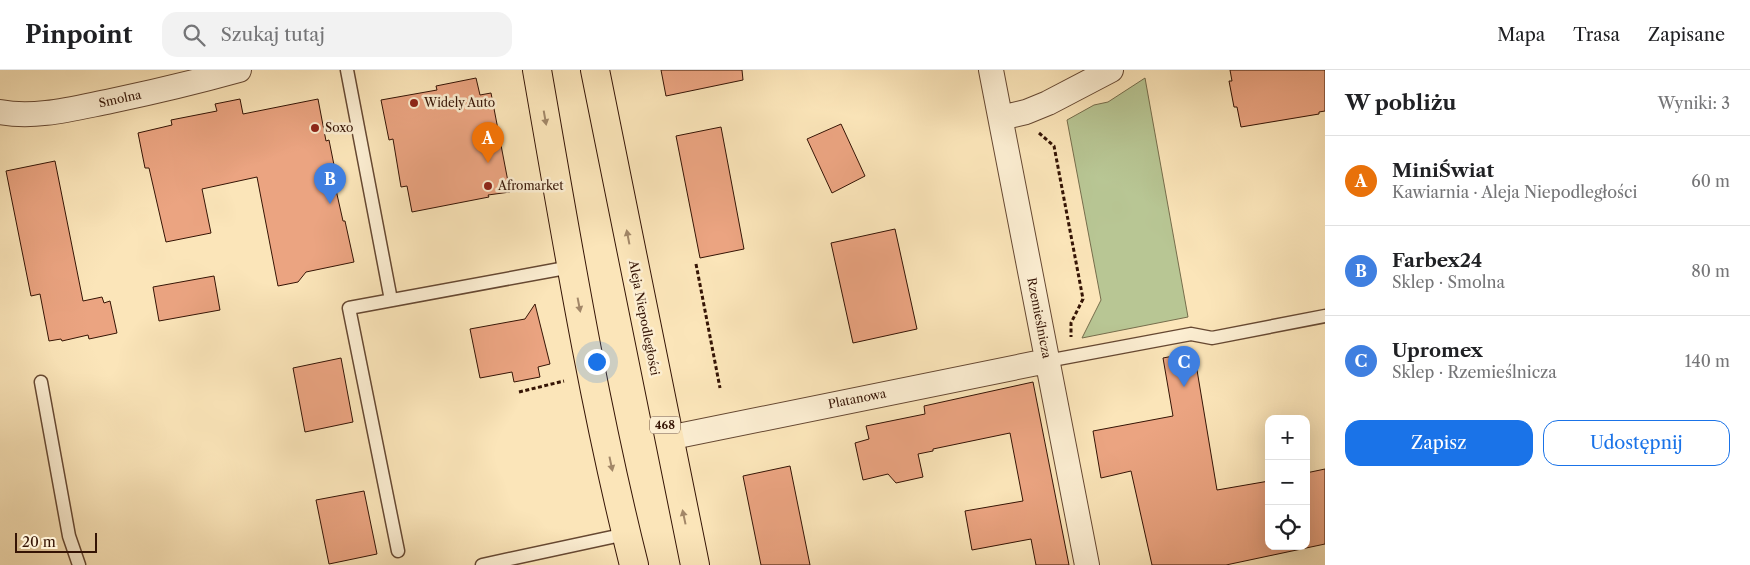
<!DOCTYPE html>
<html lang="pl">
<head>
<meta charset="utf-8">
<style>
  :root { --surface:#fff; --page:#f2f2f2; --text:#202124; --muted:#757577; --line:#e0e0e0; --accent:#1a73e8 }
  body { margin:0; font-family:"Libre Caslon Text",serif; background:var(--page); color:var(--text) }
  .controls { position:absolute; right:15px; bottom:15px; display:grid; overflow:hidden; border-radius:10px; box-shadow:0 5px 20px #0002 }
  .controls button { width:45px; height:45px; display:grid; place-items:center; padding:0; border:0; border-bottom:1px solid var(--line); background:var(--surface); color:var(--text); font:25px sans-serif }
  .scale { position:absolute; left:15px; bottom:12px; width:82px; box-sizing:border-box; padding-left:5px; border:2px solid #351405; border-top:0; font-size:14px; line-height:18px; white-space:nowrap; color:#351405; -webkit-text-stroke:4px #fceed2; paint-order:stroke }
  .you { position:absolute; left:596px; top:291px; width:18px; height:18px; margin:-12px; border:4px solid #fff; border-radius:50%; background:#1a73e8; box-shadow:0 0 0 8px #1a73e833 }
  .badge { display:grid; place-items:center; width:32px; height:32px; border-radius:50%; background:var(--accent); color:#fff; font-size:16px; font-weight:700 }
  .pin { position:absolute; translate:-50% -41px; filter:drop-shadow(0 1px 2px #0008) }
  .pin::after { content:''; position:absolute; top:26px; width:18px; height:15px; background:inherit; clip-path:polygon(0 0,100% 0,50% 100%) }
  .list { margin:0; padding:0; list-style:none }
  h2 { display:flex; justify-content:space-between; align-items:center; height:65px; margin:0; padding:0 20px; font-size:21px }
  h2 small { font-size:16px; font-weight:400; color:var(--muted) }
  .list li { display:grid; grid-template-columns:32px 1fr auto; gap:15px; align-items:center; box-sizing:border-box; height:90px; padding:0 20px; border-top:1px solid var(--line) }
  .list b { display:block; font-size:19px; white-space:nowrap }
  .list p { margin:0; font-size:16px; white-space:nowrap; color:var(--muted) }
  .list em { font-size:16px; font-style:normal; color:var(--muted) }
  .actions { display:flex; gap:10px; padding:15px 20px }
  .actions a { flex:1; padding:11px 0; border:1px solid var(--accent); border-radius:15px; text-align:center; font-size:18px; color:var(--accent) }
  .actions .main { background:var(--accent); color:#fff }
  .icon { flex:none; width:28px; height:28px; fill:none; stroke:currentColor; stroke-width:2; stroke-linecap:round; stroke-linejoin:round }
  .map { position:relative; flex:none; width:1325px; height:495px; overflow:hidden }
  header { display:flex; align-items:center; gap:30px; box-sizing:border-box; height:70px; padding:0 25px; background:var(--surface); border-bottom:1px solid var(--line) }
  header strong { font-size:24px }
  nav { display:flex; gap:28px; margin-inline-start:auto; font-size:18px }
  .search { width:350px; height:45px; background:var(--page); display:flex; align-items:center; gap:12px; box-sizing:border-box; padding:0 18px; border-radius:15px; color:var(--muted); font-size:19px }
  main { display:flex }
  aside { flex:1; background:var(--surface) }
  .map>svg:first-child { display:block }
</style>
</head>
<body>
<header>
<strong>Pinpoint</strong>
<div class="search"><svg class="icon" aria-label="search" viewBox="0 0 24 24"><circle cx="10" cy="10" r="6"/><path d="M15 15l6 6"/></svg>Szukaj tutaj</div>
<nav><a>Mapa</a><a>Trasa</a><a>Zapisane</a></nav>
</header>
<main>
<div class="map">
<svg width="1325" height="495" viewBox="0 0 1325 495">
  <rect width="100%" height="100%" fill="#fbe5b9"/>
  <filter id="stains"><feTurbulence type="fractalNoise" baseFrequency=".004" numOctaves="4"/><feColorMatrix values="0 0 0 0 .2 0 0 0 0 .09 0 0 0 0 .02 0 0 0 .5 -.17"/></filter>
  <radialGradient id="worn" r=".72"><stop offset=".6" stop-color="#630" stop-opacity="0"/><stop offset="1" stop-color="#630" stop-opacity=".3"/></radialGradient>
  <!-- grass -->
  <path fill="#b8c694" stroke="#766d4c" d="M1145,8L1188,247L1082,268L1101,230L1067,50L1094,35L1108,32Z"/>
  <!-- building -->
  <path fill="#eba481" stroke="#351405" d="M661,0H742L743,10L666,26Z
    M1230,0H1325V41L1319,42V44L1241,57L1237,37H1234L1229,11H1232Z
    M476,8L480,25L491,23L510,122L488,125L489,127L412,142L407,116L401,117L393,69L389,70L381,30L437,20L436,16Z
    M240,29L243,44L318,29L326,71L329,70L337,110L334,111L343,151H345L354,192L306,202L298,212L278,216L257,107L202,119L211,163L166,172L149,98H145L138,63L172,55L171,50L217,41L215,34Z
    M841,54L865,106L832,123L807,69Z
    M721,57L744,179L700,188L676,66Z
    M55,91L83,231L102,227L104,233L110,231L117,263L89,269L88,265L62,271L61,269L49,271L40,224L31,226L6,101Z
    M895,159L917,259L853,273L831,173Z
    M214,206L220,240L159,251L153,217Z
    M535,234L550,294L538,297L540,307L514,312L512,302L480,308L470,259L525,249Z
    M1194,282L1217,420L1269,411V476H1306V403L1325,399V474L1226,495H1152L1131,401L1101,408L1093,361L1173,346L1163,288Z
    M341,288L353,352L305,362L293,298Z
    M1033,312L1069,495H1036L1031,469L972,480L965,441L1023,431L1010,363L933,379V381L918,384L923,407L896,413L888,404L863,410L855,373L869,369L866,356L925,344L924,336Z
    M790,396L810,495H761L743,406Z
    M364,421L377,484L329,494L316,430Z"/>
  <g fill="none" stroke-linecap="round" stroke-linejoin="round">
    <!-- lane casing -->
    <g stroke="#664832" stroke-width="15">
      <path id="lane" d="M347,0L391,230
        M1047,291L1191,264L1212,268L1325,246
        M41,312L69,466L79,495
        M398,481L349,238L571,197
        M482,495L626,464"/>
    </g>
    <!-- street casing -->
    <g stroke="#664832" stroke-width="26">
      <path id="street" d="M991,0L1087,495
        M0,42C36,49 75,38 111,31C154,22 196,12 239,0
        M1001,48L1026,42L1048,33L1111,0
        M668,368L1047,291"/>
    </g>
    <!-- primary casing -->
    <g stroke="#351405" stroke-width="30">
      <path id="primary" d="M537,0C566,166 593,332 634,495
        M595,0L695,495"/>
    </g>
    <!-- path -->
    <path stroke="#351405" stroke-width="3" stroke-dasharray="4 2.5" stroke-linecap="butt" d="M1039,63L1054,76L1083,229L1071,253V267
      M696,194L720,318
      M519,322L564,311"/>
    <!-- lane -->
    <use href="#lane" stroke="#fceed2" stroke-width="12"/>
    <!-- street -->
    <use href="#street" stroke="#fceed2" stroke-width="24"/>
    <!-- primary -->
    <use href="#primary" stroke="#fbe5b9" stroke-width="28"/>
  </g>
  <!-- one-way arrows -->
  <defs><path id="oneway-solid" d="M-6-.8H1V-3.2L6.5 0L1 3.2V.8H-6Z" transform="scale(1.25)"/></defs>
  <g fill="#a28768">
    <use href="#oneway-solid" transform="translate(545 48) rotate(80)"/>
    <use href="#oneway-solid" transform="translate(628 167) rotate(-101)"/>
    <use href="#oneway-solid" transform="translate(579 235) rotate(79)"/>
    <use href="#oneway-solid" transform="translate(611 394) rotate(78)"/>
    <use href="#oneway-solid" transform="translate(684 447) rotate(-102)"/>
  </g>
  <!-- markers -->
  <g fill="#8f2418" stroke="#fceed2" stroke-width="2">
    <circle cx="414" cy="33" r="5"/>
    <circle cx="315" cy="58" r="5"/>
    <circle cx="488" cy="116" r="5"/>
  </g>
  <g text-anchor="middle" stroke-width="5" stroke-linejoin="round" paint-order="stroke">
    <!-- shield labels -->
    <rect fill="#fceed2" stroke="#715542" stroke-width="1" x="650" y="346.5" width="30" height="17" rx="4"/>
    <g font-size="11" font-weight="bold" fill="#351405">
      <text x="665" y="359">468</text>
    </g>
    <!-- street labels -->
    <g font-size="12" fill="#351405" stroke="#fceed2">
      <text transform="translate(120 29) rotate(-12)" y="4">Smolna</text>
      <text transform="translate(644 248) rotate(79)" y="4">Aleja Niepodległości</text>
      <text transform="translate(1039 248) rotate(79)" y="4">Rzemieślnicza</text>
      <text transform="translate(857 329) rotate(-11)" y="4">Platanowa</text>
    </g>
    <!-- poi labels -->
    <g font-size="12" fill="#351405" stroke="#fceed2" text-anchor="start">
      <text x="424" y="37">Widely Auto</text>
      <text x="325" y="62">Soxo</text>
      <text x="498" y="120">Afromarket</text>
    </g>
  </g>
  <rect width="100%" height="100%" filter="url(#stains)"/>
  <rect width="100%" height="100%" fill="url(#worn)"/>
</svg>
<div class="controls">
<button>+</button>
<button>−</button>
<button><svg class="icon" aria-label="locate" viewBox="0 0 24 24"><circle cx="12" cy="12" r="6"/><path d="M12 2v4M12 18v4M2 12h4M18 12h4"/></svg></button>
</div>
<div class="scale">20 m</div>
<div class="you"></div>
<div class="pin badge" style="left:488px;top:93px;background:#e8710a">A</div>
<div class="pin badge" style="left:330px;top:134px;background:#3f7fe0">B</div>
<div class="pin badge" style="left:1184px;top:317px;background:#3f7fe0">C</div>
</div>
<aside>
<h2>W pobliżu<small>Wyniki: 3</small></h2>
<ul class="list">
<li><span class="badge" style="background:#e8710a">A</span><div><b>MiniŚwiat</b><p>Kawiarnia · Aleja Niepodległości</p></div><em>60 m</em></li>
<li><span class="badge" style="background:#3f7fe0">B</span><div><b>Farbex24</b><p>Sklep · Smolna</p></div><em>80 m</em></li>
<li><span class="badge" style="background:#3f7fe0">C</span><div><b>Upromex</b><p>Sklep · Rzemieślnicza</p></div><em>140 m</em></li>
</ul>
<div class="actions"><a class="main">Zapisz</a><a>Udostępnij</a></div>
</aside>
</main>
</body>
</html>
